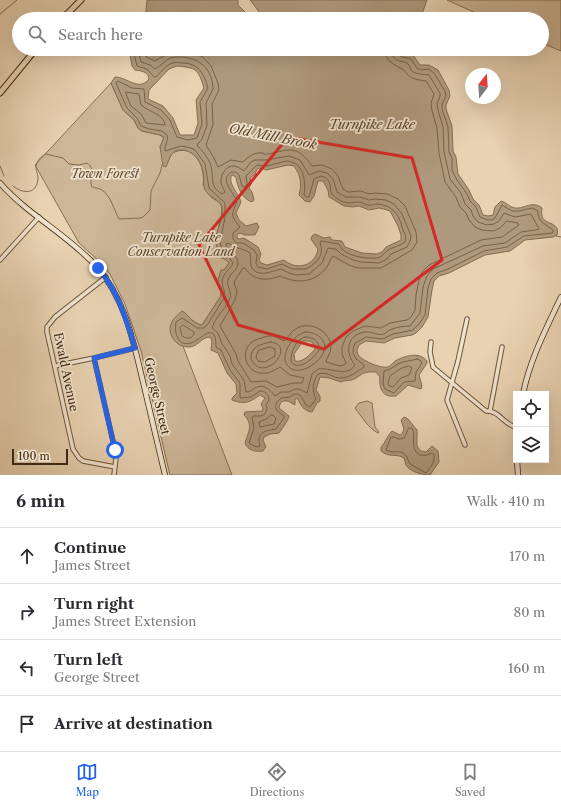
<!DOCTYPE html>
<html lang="en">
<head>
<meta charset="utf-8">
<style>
  :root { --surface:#fff; --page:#f7f7f7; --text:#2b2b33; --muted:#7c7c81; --line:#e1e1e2; --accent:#2563eb }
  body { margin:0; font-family:"Libre Caslon Text",serif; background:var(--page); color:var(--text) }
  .controls { position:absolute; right:12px; bottom:12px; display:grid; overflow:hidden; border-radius:0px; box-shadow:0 4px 16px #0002 }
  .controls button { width:36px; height:36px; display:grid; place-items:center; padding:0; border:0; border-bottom:1px solid var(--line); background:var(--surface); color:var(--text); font:20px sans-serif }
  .compass { position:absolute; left:465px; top:68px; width:36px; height:36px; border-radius:50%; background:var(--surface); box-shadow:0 4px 16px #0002; rotate:17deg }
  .scale { position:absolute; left:12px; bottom:10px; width:56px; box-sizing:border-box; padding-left:4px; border:2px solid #412b12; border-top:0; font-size:11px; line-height:14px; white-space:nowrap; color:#412b12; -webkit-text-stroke:3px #f0e2cd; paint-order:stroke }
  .stop { position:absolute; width:12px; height:12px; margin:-9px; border:3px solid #2563eb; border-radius:50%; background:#fff }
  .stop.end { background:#2563eb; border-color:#fff; box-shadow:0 1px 4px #0008 }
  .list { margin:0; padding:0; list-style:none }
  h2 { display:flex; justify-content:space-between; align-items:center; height:52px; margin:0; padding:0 16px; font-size:17px }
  h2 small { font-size:13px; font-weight:400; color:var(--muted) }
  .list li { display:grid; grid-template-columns:26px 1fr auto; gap:12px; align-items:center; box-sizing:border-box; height:56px; padding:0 16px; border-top:1px solid var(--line) }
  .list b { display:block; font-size:15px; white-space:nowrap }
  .list p { margin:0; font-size:13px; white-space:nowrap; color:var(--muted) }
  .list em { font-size:13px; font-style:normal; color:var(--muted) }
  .icon { flex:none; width:22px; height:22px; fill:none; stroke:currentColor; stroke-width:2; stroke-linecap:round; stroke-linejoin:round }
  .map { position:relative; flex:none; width:561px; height:475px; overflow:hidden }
  .search { position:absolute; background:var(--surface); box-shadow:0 4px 16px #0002; left:12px; right:12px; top:12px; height:44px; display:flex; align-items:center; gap:10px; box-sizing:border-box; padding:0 14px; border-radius:22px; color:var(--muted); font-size:15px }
  .sheet { height:276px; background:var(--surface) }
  nav { display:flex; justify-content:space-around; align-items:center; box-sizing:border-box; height:56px; border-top:1px solid var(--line); background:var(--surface); font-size:11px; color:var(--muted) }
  nav a { display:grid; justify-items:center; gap:2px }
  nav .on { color:var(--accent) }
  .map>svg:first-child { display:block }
</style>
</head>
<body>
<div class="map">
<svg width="561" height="475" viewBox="0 0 561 475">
  <rect width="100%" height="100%" fill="#e8d2b2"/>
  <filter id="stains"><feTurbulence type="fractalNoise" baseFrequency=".005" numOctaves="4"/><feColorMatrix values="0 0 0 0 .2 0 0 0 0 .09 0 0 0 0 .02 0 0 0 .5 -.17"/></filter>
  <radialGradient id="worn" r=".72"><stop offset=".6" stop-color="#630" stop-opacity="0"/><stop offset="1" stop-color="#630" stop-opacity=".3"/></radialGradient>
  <!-- green -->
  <path fill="#ccb697" stroke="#867054" d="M447,0H561V51L542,43V19H489Z
    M111,83L123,110L134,120L138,128L142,131L160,135L164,138L160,147L167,164L171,154C192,141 206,165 203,185L212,198L219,202L222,207L221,218L216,237L225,259L229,263L224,270H221C220,274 218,279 218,283C219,288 222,291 221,296L202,325C193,323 188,315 181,312C171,323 167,340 183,346L232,475H170L141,351L125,304L110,274L100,262L79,243L35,165Z
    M367,401L372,403L375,427L379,432L378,433C368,428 362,417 355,408L359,403Z"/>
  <!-- water -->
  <path fill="#af997c" stroke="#836d52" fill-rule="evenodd" d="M147,0H238V5L249,16L250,19H143L146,11Z
    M250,0H427L422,14L418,19H260V13Z
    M129,49H399L403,53L413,55L420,65H429L438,70L449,90L450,96L446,105V109L452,126L453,151L456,157L458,174L469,190L473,199L479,205L483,215L488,216L493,215L495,207L501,201C506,202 509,207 515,208C525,209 532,200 542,208C542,211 541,213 542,215C542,225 561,221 557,235L553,237L525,240L510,251L485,255L449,273L439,276L434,281L432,290L428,317L422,327L416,333L412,335L395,338L384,343L366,341L359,345L357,350C357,352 358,355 359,356C363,361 382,369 388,367C390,366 393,363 395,361C405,356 419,351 427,361V363L419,375L422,386L421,389L408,385L396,396C382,398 379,388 380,377L376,372C359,371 362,377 351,380C347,381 345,380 341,382L329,378L320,377L316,390L320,396V401L317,403L312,412C303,411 301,405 297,398L295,399V405L288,401H283L280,404L279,408L289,416C289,419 282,429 279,433L270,434L264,437L263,440L266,447L263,451C256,452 248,451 245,443C248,432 254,425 244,415L245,412L262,411L263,409L261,404L265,398L260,395C250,402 245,405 232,400V398L237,393L236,384L227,373L218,353L211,350L212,341L210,337C201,337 197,348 188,347C175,347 165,332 173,320C175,317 179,314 182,311L184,312C189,317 194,324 202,325L221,296C222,291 219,288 218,283C218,279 220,274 221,270H224L229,263L225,259L221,258C219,254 217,248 216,243C215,231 224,219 222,207C220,200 209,197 205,190C203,186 204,182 204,178C203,164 197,153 184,150C171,148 170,158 166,167L163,166L160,147L164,137L160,135L142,131L138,128L134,120L123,110L111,83L115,77C127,77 139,92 149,79C148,71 141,71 135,70L132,66ZM177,66C197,68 198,69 204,88L196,100L198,123L194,135H180L173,118L163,106L148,99L149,90L169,69ZM288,165L294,166C301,176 302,184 299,195L305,201L310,202L314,196L318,181H323L328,190L329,197L344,206L353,207L359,206L369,210L379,208L384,209L390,211L398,226L401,235V240L386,247L382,252L377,254L362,253L345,247L342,241L332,240L330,237L324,238L315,234L312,236L311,239L318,249C315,266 297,271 284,260L267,265L261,263L259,260L261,254L258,247L244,238L239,239L237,238V235L240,233L245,235H255L259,227L257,223L246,226L239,220L236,213L241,202C238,192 227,183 232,175L236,177C237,186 242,199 252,202L254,200L252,192L249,188L251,184L250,178L255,174L257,169L260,168L266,170ZM303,341H309L313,343L315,349C310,355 302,363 295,361L294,354Z
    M404,417L408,419L417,430C418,439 413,451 426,452L432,446L438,451L439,462L430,475C423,475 410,472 406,465C405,463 405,460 404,458C396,453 388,458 381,451V447C386,442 387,436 392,431L400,435L402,434L404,429L401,420Z"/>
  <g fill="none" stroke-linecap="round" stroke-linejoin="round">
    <!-- shore -->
    <path stroke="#786247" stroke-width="1" d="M133,49L137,66L147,69L154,77H156C160,73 164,67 170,64C174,62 177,62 182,63C198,63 204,73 208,88L200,102L202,124L197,138L188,140L177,137L170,120L161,110L145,102L144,89L132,88L118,81L116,83L127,108L137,118L141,126L149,129L162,131L167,135C169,141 164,146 165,151L181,146L191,148L195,150L205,164L209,188L225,203V218L220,242L223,254L228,256L233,263C230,270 223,273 222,281C222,287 226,291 224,298L208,324L204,328H197L182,318L176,322C174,333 178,347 191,343C201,340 216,319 216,347L221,350L230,370L240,383V398L251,397L260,391C265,391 269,394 269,400L266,405L267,409L265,414L261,416H253L252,418L254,428L249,443L252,445L257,447L260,446C256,432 265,431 276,429L284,418V416C275,410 272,406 281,398L290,397L294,394H298L301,396L306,405L310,407L316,399C312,391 312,382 318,374C328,371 333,378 340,378C350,378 356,372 364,367V365L356,359L353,353V349L355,343L366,337L383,339L393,334L413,330L419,324L425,315L428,288L431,279L437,273L448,269L484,251L507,247L524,236L552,233L553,232V230C545,224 537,221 538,211L532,208L519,211H512L502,205L495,218L492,220H488L480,217L476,207L470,201L467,194L457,180L452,170V158L449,152L448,127L442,109V104L446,96L445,91L434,73L429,69L421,70L417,68L411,59C404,57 397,58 396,49
      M138,49L141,62L150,65L155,69C160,67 164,61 170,58C174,57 176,57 180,57C200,58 212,68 213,89L206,103L207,125L202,139L197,145C202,151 207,156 210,163C215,177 208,186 222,194L225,192C224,189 222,187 221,183C220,175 226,165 235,166C238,167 241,169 244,171L251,162L255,160H266L289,156L300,160L309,175L319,171L327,173L333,179L337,192L346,197H360L369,200L375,199L386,200L394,204L402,214L411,236L410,241L407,247L391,254L387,259L379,263L361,262L353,260L341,254L336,249L328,248L322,263L309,274L296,275L289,273L281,269C272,271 257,279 251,266C250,262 251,257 250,253C243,248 235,249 229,243L226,244C226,253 239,254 238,264C237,271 229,274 228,280C226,286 232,291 230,298C226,309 215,317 212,328L218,333L222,344L225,348L230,356L232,364L244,380L246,392C251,392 251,390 255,388C264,383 270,390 275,396L281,392H289L295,389H299L307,393L312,374L318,369C330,367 347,378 355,365C345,353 346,335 365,332C371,331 378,336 384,334C386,332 389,330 392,329C398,327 404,326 410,326L420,313L423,287L427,276L433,269L483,246L505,243L521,232L535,230L539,229L531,214L515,217L504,213L499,221L494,224L487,225L478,222L473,216L471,210L465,204L461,193L450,179L444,152L443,127L438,110L437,104L440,96V93L429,75C423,74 416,75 411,70C410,68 410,66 408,64C403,59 392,65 391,49
      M145,49L146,57L155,61L171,52H190L203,57L211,66L218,83L219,90L212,104L213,125L206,145L214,158L218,167L231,160L243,162C248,157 254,152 262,153C266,154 264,155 268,154C291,149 297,145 312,166L322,165L332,169L338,176L343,189L348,192L361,191L369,194L375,193L387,194L398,199L405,206L416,232L417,242L412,250L381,268H358L349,265L333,256C330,259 329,264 327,267C315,283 297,284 280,276C266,281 254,281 245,268H243L234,282L237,292L235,300L220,326L236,354L238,361L251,382L266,381L277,387L294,383H302L304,378L290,375L280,367C276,369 271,373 266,373C248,376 238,353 252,342C256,339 260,339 264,337C267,336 270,336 273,336C277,337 281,340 284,341C289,337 291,331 297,328C311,321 330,331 331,347C331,353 327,357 326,362L340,366L344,365L346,363L342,354V347L346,337L353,331L365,326L381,328L390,323L407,320L411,317L415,310L416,295L419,280L422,272L429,265L481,240L502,237L519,225L518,223L507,221L500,228L493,231L482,230L475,227L469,220L466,213L460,207L456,197L445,182L439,153L437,128L432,111L431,103L434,94L426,81C420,80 414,80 408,75C406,73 405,70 402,69C393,64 385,61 385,49
      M126,92L139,94L141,105C149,112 164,114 165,125L146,123L141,114L131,106L126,94Z
      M287,161C304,162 306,181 304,195L307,197H309L314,179L321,176C334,179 328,190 333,195C335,198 341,201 344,202C349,204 354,202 359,202C363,202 365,205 368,205C371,206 374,204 377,204C392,205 399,214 402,227C404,233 407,236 405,242C400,246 393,247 388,250C384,253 383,256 378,258C369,259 349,257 342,249C341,248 340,246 339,244L321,241L320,243C325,255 316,264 306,269H292L282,264L267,269L258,267L256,263L257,255L254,250L243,243H236L233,239V233L240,227C231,216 231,215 237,202C234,192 219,181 231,172H236L239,175L242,186L245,187L247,184L246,176L257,165L266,166Z
      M183,325L194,332V334C191,339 187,339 182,336L180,328Z
      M306,332C316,332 328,340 324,351C321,362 299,377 289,367C277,357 294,333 306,332Z
      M305,337C313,337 320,341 319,350C314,358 299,372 291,362C290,353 296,339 305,337Z
      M271,342C298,346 263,385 251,359C250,347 260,344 271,342Z
      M270,347L275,349V356L265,362L258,361L256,357L258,351Z
      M417,359L421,361L422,363L416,372L415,381L404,382L394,393L385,389L383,384L384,371C390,370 393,367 398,364C404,361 411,361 417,359Z
      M409,366L412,368L409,375L401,378L393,387L389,386L388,383L390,376L400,369Z
      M271,415H273L276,418L274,424L260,427L259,422L266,419Z
      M409,428H412C416,436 411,444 416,452C421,457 426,456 432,453L434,454C435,463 431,466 426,473L410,464C402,444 398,456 386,450L391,437H394L399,439L404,438Z"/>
    <!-- stream -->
    <path stroke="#836d52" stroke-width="1" d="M0,14L17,0
      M0,166L4,176
      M13,186C23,194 37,195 38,178C38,173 34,168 37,163C38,159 42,156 46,154L63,158L69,164L79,165L87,163C97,170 88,177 92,187C95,188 99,188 102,190C111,196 114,210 119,219L140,218L143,217L150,210L151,191L160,173L162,165
      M556,236L561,237"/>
    <!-- street casing -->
    <g stroke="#6b553a" stroke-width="5.5">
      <path id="street" d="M0,260L39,217
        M106,277L55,317L47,327V332L73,449L79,458L83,461L115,467
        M431,342L430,352L433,367L486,411C499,410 504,425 516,427
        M94,358L115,450L116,458L114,475
        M55,366L94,358L135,348
        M490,411L502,347
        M465,445L447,400L458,361L467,319"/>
    </g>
    <!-- secondary casing -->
    <g stroke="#412b12" stroke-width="6">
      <path id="secondary" d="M0,183C28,215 68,235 96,266C126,299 134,345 144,386C151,416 158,445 165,475
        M523,394C530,359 546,329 561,297
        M517,460L518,475"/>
    </g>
    <!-- primary casing -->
    <g stroke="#412b12" stroke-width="7">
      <path id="primary" d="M62,19L81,0
        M0,93L36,49"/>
    </g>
    <!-- street -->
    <use href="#street" stroke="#f0e2cd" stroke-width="3.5"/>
    <!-- secondary -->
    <use href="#secondary" stroke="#f0e2cd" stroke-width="4.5"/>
    <!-- primary -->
    <use href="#primary" stroke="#e8d2b2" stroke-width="5"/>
  </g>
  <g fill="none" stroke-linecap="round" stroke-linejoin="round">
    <!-- route -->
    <path stroke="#2563eb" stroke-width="5" d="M98,268C118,291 126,319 135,348L94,358L115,450"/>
  </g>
  <!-- marked area -->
  <path fill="none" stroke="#d62828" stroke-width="3" stroke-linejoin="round" d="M288,137L412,158L442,260L324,349L238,325L199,245Z"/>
  <g text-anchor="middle" stroke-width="3.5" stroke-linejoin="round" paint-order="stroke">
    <!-- park labels -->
    <g font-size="12" font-style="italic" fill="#5d472d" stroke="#f0e2cd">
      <text x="105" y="178">Town Forest</text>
      <text x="181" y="242">Turnpike Lake<tspan x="181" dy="14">Conservation Land</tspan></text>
    </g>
    <!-- street labels -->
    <g font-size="12" fill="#412b12" stroke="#f0e2cd">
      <text transform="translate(66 372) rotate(78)" y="4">Ewald Avenue</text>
      <text transform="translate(157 396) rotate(77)" y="4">George Street</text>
    </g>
    <!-- water labels -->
    <g font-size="13" font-style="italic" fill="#5c462c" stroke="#f0e2cd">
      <text x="372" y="129">Turnpike Lake</text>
      <text transform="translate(273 136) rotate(11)" y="5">Old Mill Brook</text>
    </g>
  </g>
  <rect width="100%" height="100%" filter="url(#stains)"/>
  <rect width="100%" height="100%" fill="url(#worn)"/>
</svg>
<div class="controls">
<button><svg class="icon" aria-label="locate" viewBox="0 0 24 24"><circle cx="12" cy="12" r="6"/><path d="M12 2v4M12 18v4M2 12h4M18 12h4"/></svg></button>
<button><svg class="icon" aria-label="layers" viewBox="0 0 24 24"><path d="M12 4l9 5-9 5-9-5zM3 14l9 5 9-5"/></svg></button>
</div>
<svg class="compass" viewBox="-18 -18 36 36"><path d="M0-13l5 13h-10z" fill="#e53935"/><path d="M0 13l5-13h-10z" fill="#7c7c81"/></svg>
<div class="scale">100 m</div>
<div class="stop" style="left:115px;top:450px"></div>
<div class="stop end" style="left:98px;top:268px"></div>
<div class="search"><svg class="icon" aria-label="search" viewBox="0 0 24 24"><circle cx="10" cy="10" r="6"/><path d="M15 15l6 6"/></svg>Search here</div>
</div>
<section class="sheet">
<h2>6 min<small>Walk · 410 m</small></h2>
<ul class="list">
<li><svg class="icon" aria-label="ahead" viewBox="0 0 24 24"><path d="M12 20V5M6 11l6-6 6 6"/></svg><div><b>Continue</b><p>James Street</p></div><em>170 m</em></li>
<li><svg class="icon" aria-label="right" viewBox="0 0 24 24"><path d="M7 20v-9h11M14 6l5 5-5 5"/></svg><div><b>Turn right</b><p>James Street Extension</p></div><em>80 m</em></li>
<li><svg class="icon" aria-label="left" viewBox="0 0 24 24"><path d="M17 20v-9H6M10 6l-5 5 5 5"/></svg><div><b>Turn left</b><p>George Street</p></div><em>160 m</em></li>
<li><svg class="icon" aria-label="arrive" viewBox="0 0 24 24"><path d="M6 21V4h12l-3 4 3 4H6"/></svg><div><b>Arrive at destination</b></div></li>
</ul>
</section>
<nav>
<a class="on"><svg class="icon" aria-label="map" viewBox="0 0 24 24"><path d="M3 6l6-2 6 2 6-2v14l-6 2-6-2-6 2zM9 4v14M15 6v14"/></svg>Map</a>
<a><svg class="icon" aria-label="directions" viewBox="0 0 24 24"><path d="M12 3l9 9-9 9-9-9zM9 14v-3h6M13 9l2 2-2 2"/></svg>Directions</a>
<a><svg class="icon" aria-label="saved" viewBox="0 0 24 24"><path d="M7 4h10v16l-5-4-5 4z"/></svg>Saved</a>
</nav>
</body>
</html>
